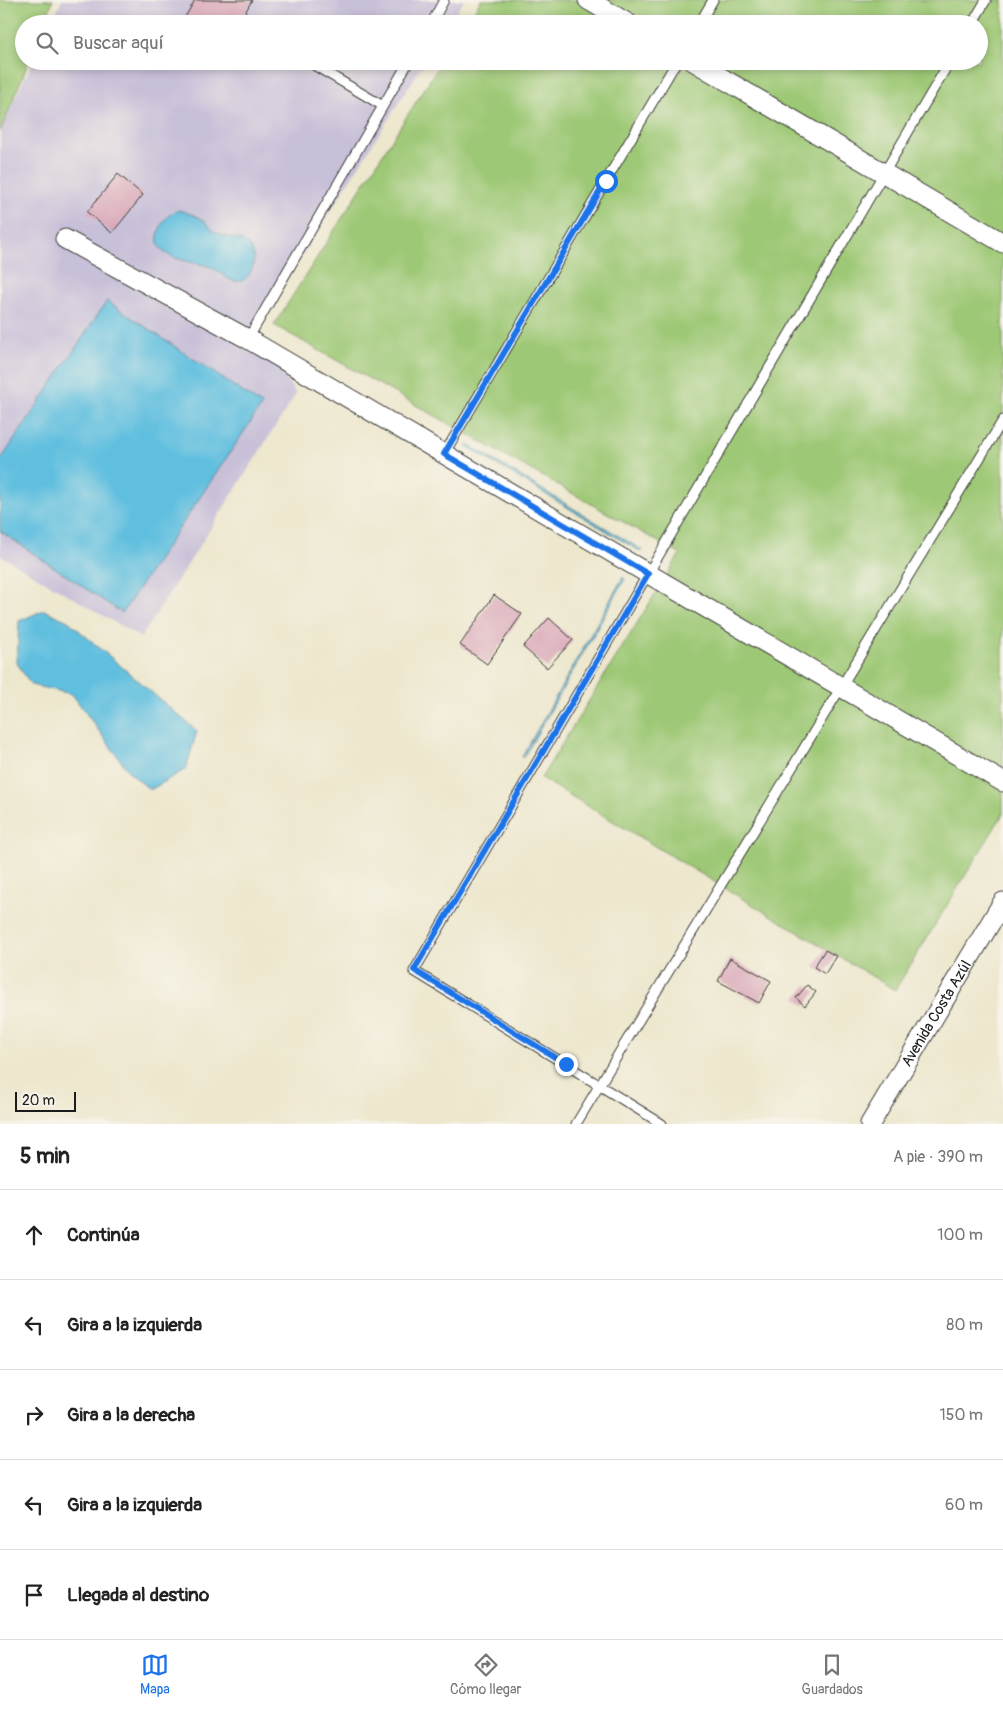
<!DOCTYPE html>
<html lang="es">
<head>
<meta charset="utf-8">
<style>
  :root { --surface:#fff; --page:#f2f2f2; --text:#222; --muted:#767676; --line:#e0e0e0; --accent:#1a73e8 }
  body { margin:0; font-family:Pangolin,sans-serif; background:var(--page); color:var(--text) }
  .scale { position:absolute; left:15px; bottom:12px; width:61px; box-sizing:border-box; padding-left:5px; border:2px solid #1c1c1c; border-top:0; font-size:14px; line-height:18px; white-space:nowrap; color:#1c1c1c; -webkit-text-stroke:4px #f7f3e8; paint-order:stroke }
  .stop { position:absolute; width:15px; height:15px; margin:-11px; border:4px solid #1a73e8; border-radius:50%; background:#fff }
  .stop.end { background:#1a73e8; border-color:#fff; box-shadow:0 1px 5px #0008 }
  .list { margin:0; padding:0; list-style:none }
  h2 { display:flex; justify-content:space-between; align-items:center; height:65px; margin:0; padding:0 20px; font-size:21px }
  h2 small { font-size:16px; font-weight:400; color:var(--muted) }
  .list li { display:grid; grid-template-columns:32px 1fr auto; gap:15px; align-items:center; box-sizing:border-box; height:90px; padding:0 20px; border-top:1px solid var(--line) }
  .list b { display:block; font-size:19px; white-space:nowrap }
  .list em { font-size:16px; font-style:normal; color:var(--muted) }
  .icon { flex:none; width:28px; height:28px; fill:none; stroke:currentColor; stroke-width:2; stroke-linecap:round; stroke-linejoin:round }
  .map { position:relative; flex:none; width:1003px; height:1124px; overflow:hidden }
  .search { position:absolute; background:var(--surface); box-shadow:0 2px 8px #0003; left:15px; right:15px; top:15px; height:55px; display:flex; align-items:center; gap:12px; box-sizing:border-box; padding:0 18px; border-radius:28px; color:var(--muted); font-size:19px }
  .sheet { height:515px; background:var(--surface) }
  nav { display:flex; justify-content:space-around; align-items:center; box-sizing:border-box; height:70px; border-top:1px solid var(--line); background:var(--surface); font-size:14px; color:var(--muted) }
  nav a { display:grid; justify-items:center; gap:2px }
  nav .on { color:var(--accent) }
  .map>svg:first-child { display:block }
</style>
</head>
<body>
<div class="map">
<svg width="1003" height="1124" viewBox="0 0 1003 1124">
  <rect width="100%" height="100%" fill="#f7f3e8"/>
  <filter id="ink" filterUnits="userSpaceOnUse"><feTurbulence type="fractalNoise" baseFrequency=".02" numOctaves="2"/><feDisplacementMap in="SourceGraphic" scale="10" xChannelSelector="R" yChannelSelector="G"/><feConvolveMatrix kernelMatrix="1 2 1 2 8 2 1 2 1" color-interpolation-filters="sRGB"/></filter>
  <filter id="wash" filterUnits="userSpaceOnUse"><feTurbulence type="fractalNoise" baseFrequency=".0096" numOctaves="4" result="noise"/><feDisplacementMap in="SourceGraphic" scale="20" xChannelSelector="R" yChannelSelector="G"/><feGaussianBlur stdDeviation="1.12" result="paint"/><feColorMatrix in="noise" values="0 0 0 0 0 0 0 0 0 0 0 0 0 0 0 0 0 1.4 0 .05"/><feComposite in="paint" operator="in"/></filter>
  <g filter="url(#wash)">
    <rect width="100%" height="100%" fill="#ede7cd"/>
    <!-- industrial -->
    <path fill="#c8bfd8" d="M62,0H464L449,24H51Z
      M33,61H425L255,330L296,394L141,638L0,555V130Z"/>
    <!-- green -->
    <path fill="#9dc875" stroke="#5c7248" d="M0,0H53L44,24H24V61H29L0,132Z
      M481,0H1003V814L895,990L541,778L680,554L274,325L442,61H979V24H466Z"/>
    <!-- water -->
    <path fill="#61bfdf" stroke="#3e6e7e" d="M179,210C188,213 199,216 206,223C210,227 212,231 218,233C228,239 240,237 249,246C260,256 251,286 233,281C225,278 219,270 210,267C193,260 149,261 159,231C163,220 168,214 179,210Z
      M107,301L262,405L122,613L0,531V461Z
      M467,444L642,550L641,552L466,446Z
      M623,577L625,579L524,757H522Z
      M44,610L68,621L197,731L186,769L150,790L129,772L72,694L31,685L17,663L19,621Z"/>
    <g id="blocks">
      <!-- building -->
      <path fill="#d9a7b8" d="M195,0H252L239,24H181Z
        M118,174L143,195L112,233L87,212Z
        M494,595L522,614L487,664L460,645Z
        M549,618L573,640L547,668L523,647Z
        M825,950L836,956L825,974L814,967Z
        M730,958L771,981L759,1003L718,981Z
        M807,985L816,992L805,1006L796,998Z"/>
    </g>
  </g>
  <g filter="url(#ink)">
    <use href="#blocks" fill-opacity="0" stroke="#3b3a37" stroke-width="1"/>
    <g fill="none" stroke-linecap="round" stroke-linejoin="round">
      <!-- service casing -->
      <g stroke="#3b3a37" stroke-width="11">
        <path id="service" d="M431,24L444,0
          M699,24L713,0
          M972,24L986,0
          M307,61L383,106
          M248,339L409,61
          M444,454L677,61
          M576,1124L1003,420
          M662,1124L414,971L950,61"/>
      </g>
      <!-- minor casing -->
      <g stroke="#3b3a37" stroke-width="21">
        <g id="minor">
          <path d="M588,0L629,24"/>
          <path d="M693,61L1003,243"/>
          <path d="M65,239L248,339L1003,782"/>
          <path id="s1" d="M870,1124L1003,902"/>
        </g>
      </g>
      <!-- service -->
      <use href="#service" stroke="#fff" stroke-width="9"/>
      <!-- minor -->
      <use href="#minor" stroke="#fff" stroke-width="19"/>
    </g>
  </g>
  <g fill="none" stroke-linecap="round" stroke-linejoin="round" filter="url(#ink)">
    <!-- route -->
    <path stroke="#1a73e8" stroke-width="6" d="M566,1064L414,970L648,574L444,454L606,181"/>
  </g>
  <g text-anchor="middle" stroke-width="4" stroke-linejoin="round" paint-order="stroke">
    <!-- street labels -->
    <g font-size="15" fill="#1c1c1c" stroke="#f7f3e8">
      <text dy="5" stroke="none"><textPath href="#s1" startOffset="129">Avenida Costa Azúl</textPath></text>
    </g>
  </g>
</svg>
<div class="scale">20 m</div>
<div class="stop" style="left:606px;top:181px"></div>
<div class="stop end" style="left:566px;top:1064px"></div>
<div class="search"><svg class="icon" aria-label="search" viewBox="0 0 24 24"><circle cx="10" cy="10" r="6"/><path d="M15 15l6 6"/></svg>Buscar aquí</div>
</div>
<section class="sheet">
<h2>5 min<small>A pie · 390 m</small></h2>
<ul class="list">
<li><svg class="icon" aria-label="ahead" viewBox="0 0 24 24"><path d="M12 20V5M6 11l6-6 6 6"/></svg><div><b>Continúa</b></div><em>100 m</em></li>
<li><svg class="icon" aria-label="left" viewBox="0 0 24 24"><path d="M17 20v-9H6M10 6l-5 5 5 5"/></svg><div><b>Gira a la izquierda</b></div><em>80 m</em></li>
<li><svg class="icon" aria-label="right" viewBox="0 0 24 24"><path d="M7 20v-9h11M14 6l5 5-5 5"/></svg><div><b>Gira a la derecha</b></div><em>150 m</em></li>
<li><svg class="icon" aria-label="left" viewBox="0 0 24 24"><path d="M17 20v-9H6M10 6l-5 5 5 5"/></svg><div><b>Gira a la izquierda</b></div><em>60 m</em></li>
<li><svg class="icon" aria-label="arrive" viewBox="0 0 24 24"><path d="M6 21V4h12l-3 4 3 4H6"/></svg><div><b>Llegada al destino</b></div></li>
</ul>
</section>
<nav>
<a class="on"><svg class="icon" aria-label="map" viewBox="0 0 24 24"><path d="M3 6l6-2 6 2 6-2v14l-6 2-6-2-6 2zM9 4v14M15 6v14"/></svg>Mapa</a>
<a><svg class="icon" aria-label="directions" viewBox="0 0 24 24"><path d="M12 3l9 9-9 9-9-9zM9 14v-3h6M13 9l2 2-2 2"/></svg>Cómo llegar</a>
<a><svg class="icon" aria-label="saved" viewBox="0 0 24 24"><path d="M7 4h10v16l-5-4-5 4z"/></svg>Guardados</a>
</nav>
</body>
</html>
